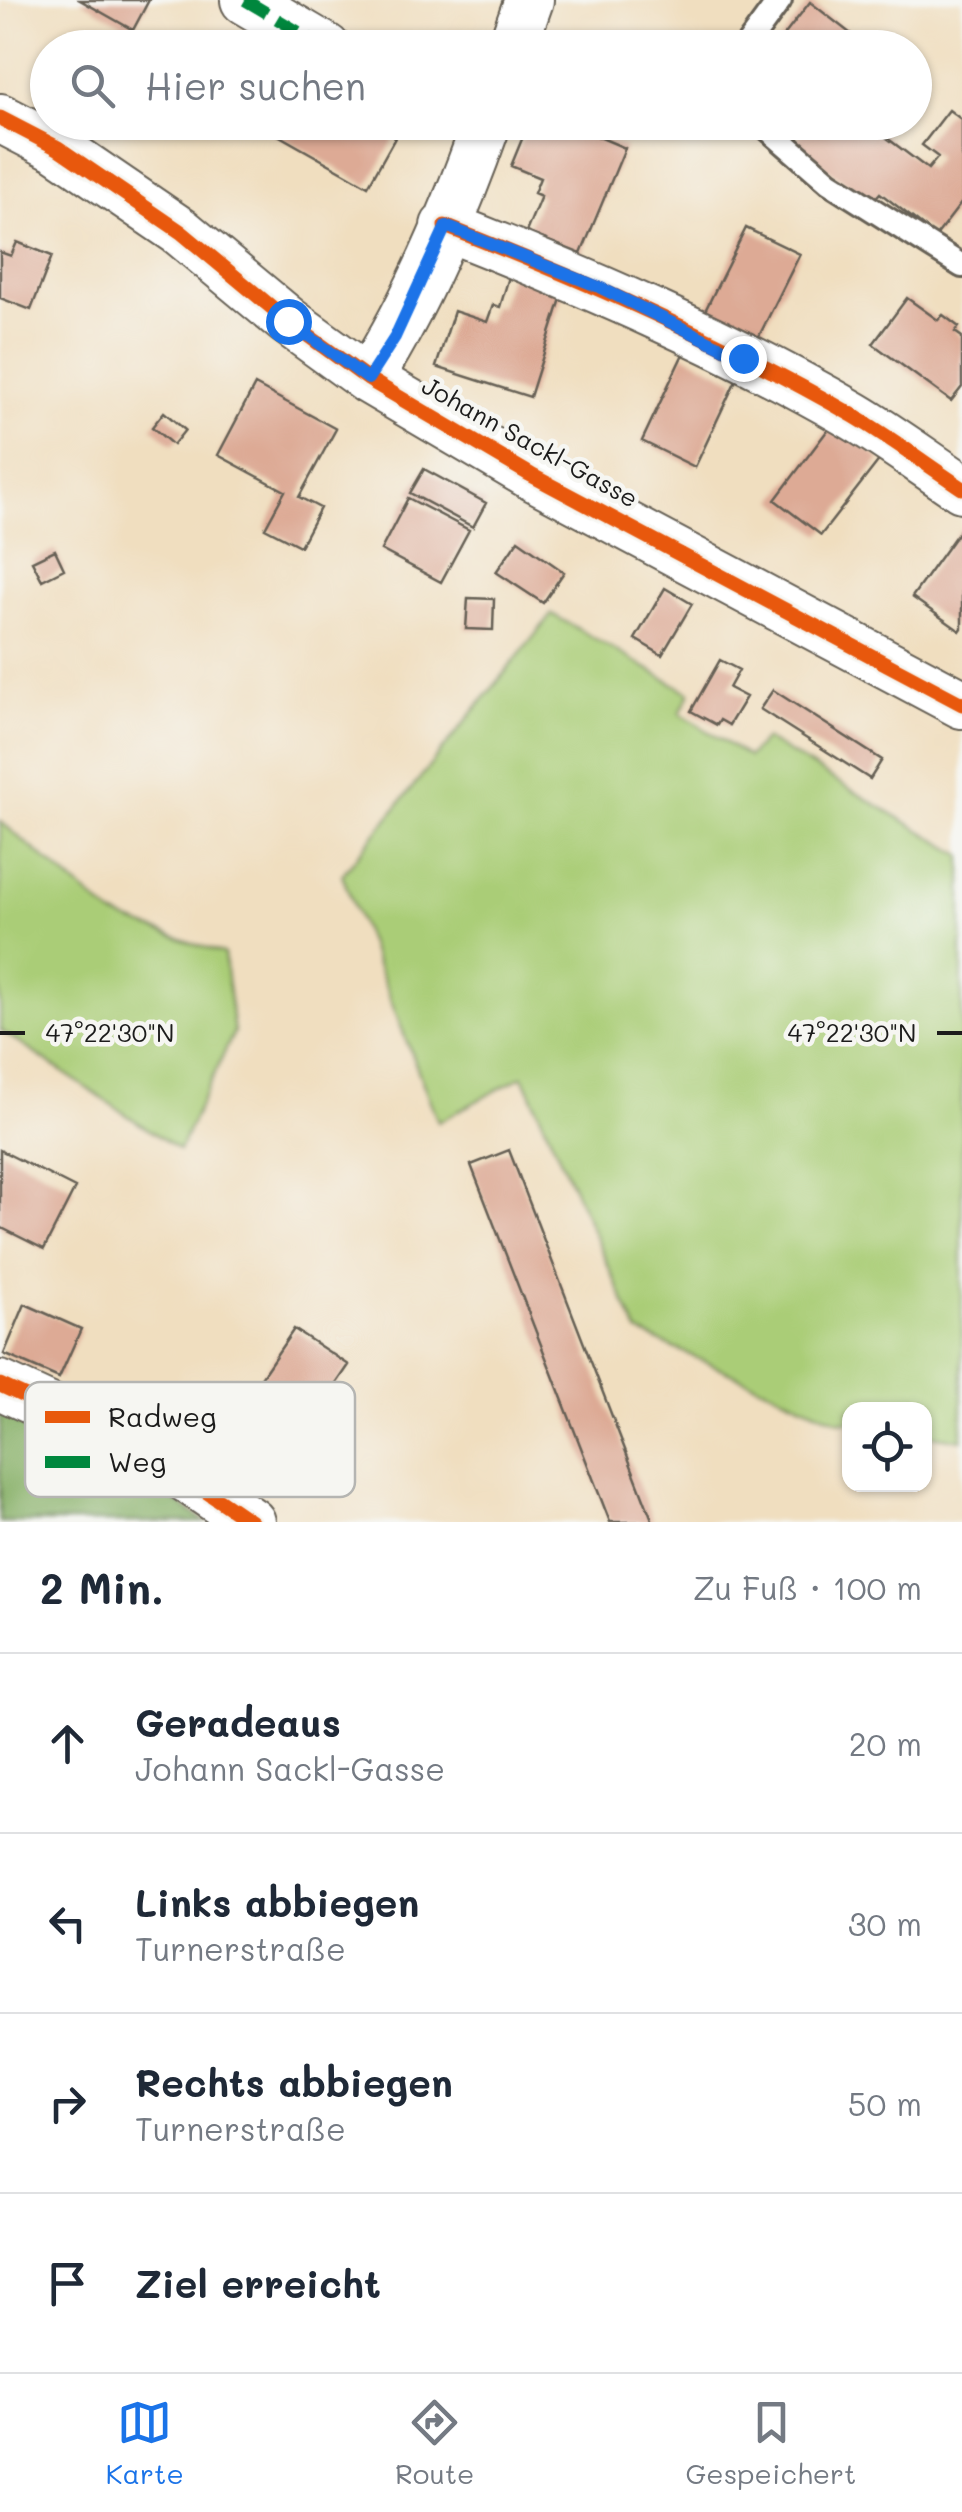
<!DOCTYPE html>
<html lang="de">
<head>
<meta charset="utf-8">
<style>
  :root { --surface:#fff; --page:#f2f2f3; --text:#1f2937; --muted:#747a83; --line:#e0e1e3; --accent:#1a73e8 }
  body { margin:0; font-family:Mali,sans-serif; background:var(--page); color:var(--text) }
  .controls { position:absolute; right:30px; bottom:30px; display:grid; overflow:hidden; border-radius:20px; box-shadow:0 2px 8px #0004 }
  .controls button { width:90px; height:90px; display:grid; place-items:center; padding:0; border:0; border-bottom:2px solid var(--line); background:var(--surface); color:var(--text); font:50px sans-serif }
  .stop { position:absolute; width:30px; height:30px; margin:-22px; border:8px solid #1a73e8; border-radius:50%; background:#fff }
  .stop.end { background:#1a73e8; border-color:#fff; box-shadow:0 2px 10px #0008 }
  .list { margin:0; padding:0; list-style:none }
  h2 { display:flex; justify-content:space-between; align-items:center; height:130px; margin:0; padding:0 40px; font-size:42px }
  h2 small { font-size:32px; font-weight:400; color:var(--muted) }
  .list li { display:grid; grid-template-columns:65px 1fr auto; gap:30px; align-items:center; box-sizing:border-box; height:180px; padding:0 40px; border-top:2px solid var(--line) }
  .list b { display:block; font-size:38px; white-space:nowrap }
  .list p { margin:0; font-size:32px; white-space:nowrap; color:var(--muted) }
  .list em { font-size:32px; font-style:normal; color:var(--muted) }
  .icon { flex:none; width:55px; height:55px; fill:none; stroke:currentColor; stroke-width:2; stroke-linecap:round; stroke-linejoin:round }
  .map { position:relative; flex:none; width:962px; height:1522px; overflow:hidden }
  .search { position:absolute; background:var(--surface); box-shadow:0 2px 8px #0004; left:30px; right:30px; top:30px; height:110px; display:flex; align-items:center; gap:25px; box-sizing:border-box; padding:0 35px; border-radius:55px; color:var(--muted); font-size:38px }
  .sheet { height:850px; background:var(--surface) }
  nav { display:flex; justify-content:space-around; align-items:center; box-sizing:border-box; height:140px; border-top:2px solid var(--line); background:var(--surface); font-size:28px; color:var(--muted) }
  nav a { display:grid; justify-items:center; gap:5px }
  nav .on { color:var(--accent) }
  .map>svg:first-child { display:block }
</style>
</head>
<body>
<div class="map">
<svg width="962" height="1522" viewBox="0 0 962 1522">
  <rect width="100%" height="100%" fill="#f6f6f2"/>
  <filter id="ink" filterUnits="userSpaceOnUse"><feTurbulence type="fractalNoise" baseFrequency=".01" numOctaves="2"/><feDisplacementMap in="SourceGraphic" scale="20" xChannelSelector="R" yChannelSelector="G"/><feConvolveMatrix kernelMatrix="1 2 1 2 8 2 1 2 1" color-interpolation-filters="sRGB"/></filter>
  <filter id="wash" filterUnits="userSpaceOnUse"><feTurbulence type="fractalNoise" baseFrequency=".0048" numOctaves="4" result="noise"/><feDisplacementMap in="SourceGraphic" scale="40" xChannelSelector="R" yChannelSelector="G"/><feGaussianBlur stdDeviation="2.25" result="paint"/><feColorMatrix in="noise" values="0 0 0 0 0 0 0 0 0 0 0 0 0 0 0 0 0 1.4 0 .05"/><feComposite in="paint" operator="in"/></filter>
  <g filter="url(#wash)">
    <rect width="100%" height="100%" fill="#f0debf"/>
    <!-- green -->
    <path fill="#aacd77" stroke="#63744a" stroke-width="2.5" d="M552,614L690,693L680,713L748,757L765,739L962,855V1440L925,1434L924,1410H850L849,1422L839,1421L638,1332L523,1076L438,1122L342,875Z
      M0,821L112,915L224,954L234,1032L179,1150L0,1030Z"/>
    <!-- forest -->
    <path fill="#87b068" stroke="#526642" stroke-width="2.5" d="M0,1407L111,1455L206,1522H0Z"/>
    <g id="blocks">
      <!-- building -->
      <path fill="#ddaa95" d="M80,0H149L133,30Z
        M810,2L869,48H786L779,42Z
        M949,110L962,120V202L936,236L880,193L872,202L794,144L802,133L789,122H866L928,169L938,157L922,145Z
        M255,122H372L396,136L368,186Z
        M529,122H564L625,148L581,254L526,232L541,196L534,193L540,178L511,166Z
        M746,228L800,254L757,340L704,313Z
        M17,242L52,256L31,310L0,298V252L11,256Z
        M511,270L565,286L530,397L436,367L454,311L487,322L493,305L500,307Z
        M907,298L938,320L943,315L959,327L955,332L962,337V387L951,401L873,344Z
        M683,354L736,380L695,467L642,441Z
        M255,385L336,429L299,497L320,508L300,546L265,528L285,491L218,455Z
        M164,412L185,430L173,445L152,427Z
        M833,423L880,459L821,535L775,500Z
        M424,469L486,503L473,527L410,493Z
        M408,498L469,530L441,582L381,550Z
        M962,527V628L960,631L912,597Z
        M518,540L564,572L543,603L496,572Z
        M55,550L64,569L42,580L32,561Z
        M665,588L692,604L662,655L635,639Z
        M468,598L494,599L493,630L466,629Z
        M720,660L739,670L729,688L746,697L729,725L720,720L717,725L691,711Z
        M773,690L882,760L870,779L760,709Z
        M0,1150L75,1188L44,1249L0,1227Z
        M509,1150L653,1522H610L471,1165Z
        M25,1304L81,1329L59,1378L4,1354Z
        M294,1329L349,1365L311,1421L256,1385Z"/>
    </g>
  </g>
  <g filter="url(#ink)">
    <use href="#blocks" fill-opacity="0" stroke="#666055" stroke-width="2.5"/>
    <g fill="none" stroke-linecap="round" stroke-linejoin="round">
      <!-- service casing -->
      <g stroke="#666055" stroke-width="28">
        <path id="service" d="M745,48L780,0
          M760,122L829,182L962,266"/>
      </g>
      <!-- minor casing -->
      <g stroke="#666055" stroke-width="52">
        <path id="minor" d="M245,0L326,48
          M512,48L529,0
          M0,118L58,148L181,232L288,321L368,379L531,475L962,704
          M445,226C585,281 724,341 854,416C891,438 926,464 962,488
          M368,379C418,301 456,210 487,122
          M0,1385L156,1457L251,1522"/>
      </g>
      <!-- service -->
      <use href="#service" stroke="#fff" stroke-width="22"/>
      <!-- minor -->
      <use href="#minor" stroke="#fff" stroke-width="48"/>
      <!-- quiet -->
      <path stroke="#00873e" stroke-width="12" stroke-dasharray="25 12" stroke-linecap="butt" d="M245,0L326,48
        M454,122L481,138"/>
      <!-- cycleway casing -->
      <g stroke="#f6f6f2" stroke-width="21">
        <path id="cycleway" d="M0,118L58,148L181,232L288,321L368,379L531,475L962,704
          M445,226C585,281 724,341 854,416C891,438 926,464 962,488
          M0,1385L156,1457L251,1522"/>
      </g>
      <!-- cycleway -->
      <use href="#cycleway" stroke="#e8590c" stroke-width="15"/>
    </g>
  </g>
  <g fill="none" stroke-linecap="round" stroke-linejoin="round" filter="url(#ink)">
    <!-- route -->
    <path stroke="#1a73e8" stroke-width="12" d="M288,321L368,379L395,337L446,226L599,287L743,358"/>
  </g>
  <!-- ticks -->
  <path fill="none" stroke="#1c1c1c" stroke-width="4" d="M0,1033H25M937,1033H962"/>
  <g text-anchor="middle" stroke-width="9" stroke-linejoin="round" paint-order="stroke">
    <!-- street labels -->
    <g font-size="25" fill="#1c1c1c" stroke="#f6f6f2">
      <text transform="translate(530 442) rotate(29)" y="9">Johann Sackl-Gasse</text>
    </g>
  </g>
  <!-- legend -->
  <rect x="25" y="1382" width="330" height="115" rx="15" fill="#f6f6f2" stroke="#b5b5b2" stroke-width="2.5"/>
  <rect x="45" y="1411" width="45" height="12" fill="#e8590c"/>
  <rect x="45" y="1456" width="45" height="12" fill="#00873e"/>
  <g font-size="28" fill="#1c1c1c">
    <text x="108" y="1427">Radweg</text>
    <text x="108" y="1472">Weg</text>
  </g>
  <g font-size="25" text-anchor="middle" fill="#1c1c1c" stroke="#f6f6f2" stroke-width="9" stroke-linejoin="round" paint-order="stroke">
    <text x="110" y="1042">47°22'30"N</text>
    <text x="852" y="1042">47°22'30"N</text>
  </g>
</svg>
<div class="controls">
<button><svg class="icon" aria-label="locate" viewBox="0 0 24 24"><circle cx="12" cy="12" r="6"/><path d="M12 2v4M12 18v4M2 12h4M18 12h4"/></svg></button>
</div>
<div class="stop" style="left:288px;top:321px"></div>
<div class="stop end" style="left:743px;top:358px"></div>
<div class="search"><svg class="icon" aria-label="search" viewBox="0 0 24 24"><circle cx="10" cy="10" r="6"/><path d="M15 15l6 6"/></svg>Hier suchen</div>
</div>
<section class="sheet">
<h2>2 Min.<small>Zu Fuß · 100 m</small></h2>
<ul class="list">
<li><svg class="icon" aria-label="ahead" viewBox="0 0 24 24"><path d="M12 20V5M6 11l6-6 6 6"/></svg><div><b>Geradeaus</b><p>Johann Sackl-Gasse</p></div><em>20 m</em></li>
<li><svg class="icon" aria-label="left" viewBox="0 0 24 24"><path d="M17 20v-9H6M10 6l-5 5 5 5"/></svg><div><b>Links abbiegen</b><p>Turnerstraße</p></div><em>30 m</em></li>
<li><svg class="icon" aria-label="right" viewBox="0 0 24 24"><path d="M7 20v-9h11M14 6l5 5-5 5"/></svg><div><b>Rechts abbiegen</b><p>Turnerstraße</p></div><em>50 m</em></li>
<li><svg class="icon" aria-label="arrive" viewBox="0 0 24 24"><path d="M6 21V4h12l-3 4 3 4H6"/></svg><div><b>Ziel erreicht</b></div></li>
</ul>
</section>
<nav>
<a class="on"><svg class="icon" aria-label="map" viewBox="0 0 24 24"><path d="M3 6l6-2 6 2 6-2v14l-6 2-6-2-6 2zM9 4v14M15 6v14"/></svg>Karte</a>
<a><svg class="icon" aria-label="directions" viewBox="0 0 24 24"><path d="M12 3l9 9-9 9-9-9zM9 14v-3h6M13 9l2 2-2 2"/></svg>Route</a>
<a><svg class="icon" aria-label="saved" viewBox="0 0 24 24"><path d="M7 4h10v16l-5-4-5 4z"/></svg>Gespeichert</a>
</nav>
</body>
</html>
